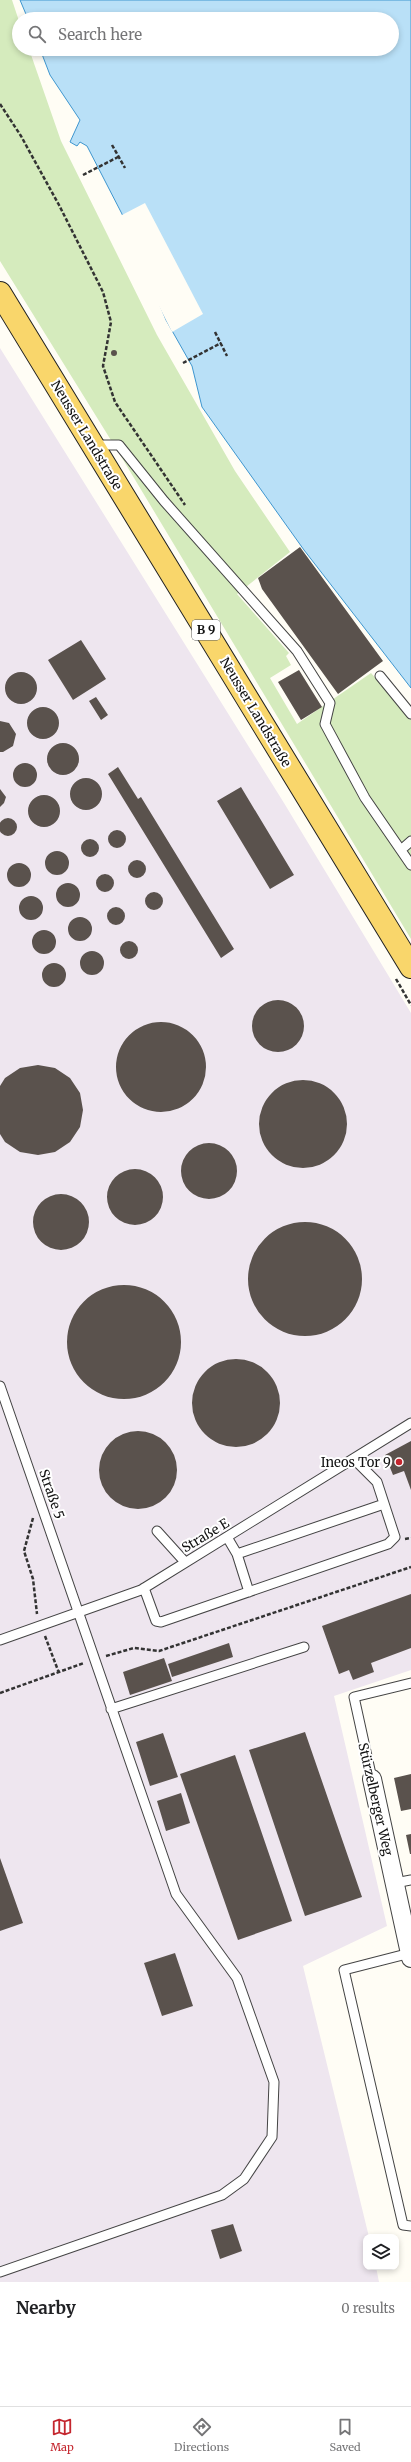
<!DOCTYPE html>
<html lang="en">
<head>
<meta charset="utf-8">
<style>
  :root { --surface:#fff; --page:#f2f2f2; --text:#202124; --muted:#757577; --line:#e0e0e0; --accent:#c4262e }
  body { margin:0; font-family:Merriweather,serif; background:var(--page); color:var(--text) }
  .controls { position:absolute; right:12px; bottom:12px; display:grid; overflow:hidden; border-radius:8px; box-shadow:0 2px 6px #0003 }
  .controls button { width:36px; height:36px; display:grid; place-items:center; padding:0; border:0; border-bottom:1px solid var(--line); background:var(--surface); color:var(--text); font:20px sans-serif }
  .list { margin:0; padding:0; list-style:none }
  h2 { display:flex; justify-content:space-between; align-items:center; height:52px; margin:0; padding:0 16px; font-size:17px }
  h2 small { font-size:13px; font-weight:400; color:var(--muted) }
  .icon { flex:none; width:22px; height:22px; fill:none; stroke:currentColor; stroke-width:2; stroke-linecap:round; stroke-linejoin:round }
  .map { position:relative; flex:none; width:411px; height:2282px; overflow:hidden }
  .search { position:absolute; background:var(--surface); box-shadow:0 2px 6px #0003; left:12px; right:12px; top:12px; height:44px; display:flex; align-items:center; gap:10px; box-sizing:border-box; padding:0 14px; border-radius:22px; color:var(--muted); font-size:15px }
  .sheet { height:124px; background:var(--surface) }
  nav { display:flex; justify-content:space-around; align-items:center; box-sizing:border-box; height:56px; border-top:1px solid var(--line); background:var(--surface); font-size:11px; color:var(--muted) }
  nav a { display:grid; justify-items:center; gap:2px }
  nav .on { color:var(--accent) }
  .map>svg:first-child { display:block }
</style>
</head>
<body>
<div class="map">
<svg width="411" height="2282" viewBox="0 0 411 2282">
  <rect width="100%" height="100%" fill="#fffdf5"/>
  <!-- industrial -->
  <path fill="#eee6ef" d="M0,348L284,803L411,1013V1670L334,1696L387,1926L303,1966L369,2237H366V2267H376L379,2282H0Z"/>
  <!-- green -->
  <path fill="#d5ebbd" d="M0,0H12L19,21V49H29L61,141L157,335L235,471L290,552L237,594L289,653L286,656L291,665L270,678L297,724L371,673L411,718V939L122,458L0,261Z"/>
  <!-- water -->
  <path fill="#b9e0f7" stroke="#3f96cf" d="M20,0H411V688L304,550L202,407L192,366L166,320L122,214L87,146L80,142L77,146L70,142L80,120L50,75L40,49H392V19H28Z"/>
  <!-- pier -->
  <path fill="#fffdf5" d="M145,203L203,314L172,332L154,296L120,216Z"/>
  <!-- building -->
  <path fill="#5a524d" d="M111 353a3 3 0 1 1 6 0a3 3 0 1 1-6 0Z
    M300,547L383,661L338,694L262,589L258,578Z
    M81,640L106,679L73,700L48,660Z
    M299,670L322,707L301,720L278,682Z
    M5 688a16 16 0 1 1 32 0a16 16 0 1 1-32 0Z
    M96,697L108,715L101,720L89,701Z
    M27 723a16 16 0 1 1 32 0a16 16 0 1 1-32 0Z
    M0,721L9,723L16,734L13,746L3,752H0Z
    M47 759a16 16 0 1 1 32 0a16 16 0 1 1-32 0Z
    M13 775a12 12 0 1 1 24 0a12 12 0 1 1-24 0Z
    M118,767L138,799L141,797L234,949L221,958L108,774Z
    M70 794a16 16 0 1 1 32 0a16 16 0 1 1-32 0Z
    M241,787L294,875L270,889L217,801Z
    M0,789L6,797L4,803L0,807Z
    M28 811a16 16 0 1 1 32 0a16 16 0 1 1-32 0Z
    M-1 827a9 9 0 1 1 18 0a9 9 0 1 1-18 0Z
    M108 839a9 9 0 1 1 18 0a9 9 0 1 1-18 0Z
    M81 848a9 9 0 1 1 18 0a9 9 0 1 1-18 0Z
    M45 863a12 12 0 1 1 24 0a12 12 0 1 1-24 0Z
    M128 869a9 9 0 1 1 18 0a9 9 0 1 1-18 0Z
    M7 875a12 12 0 1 1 24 0a12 12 0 1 1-24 0Z
    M96 883a9 9 0 1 1 18 0a9 9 0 1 1-18 0Z
    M56 895a12 12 0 1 1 24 0a12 12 0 1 1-24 0Z
    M145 901a9 9 0 1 1 18 0a9 9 0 1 1-18 0Z
    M19 908a12 12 0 1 1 24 0a12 12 0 1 1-24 0Z
    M107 916a9 9 0 1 1 18 0a9 9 0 1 1-18 0Z
    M68 929a12 12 0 1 1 24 0a12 12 0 1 1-24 0Z
    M32 942a12 12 0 1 1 24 0a12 12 0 1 1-24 0Z
    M120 950a9 9 0 1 1 18 0a9 9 0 1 1-18 0Z
    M80 963a12 12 0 1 1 24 0a12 12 0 1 1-24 0Z
    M42 975a12 12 0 1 1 24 0a12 12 0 1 1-24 0Z
    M252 1026a26 26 0 1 1 52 0a26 26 0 1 1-52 0Z
    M116 1067a45 45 0 1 1 90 0a45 45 0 1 1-90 0Z
    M38,1065L55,1068L70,1078L80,1093L83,1110L80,1127L70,1142L55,1152L38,1155L20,1152L5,1142L0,1134V1086L5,1078L20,1068Z
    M259 1124a44 44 0 1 1 88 0a44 44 0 1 1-88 0Z
    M181 1171a28 28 0 1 1 56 0a28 28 0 1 1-56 0Z
    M107 1197a28 28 0 1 1 56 0a28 28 0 1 1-56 0Z
    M33 1222a28 28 0 1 1 56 0a28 28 0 1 1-56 0Z
    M248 1279a57 57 0 1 1 114 0a57 57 0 1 1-114 0Z
    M67 1342a57 57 0 1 1 114 0a57 57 0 1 1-114 0Z
    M192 1403a44 44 0 1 1 88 0a44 44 0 1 1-88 0Z
    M99 1470a39 39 0 1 1 78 0a39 39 0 1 1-78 0Z
    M411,1441V1490L404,1471L393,1475L385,1455Z
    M411,1594V1648L371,1663L374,1672L353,1680L349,1670L339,1674L322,1626Z
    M229,1643L233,1657L172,1677L168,1664Z
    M164,1658L172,1681L130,1695L123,1672Z
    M305,1732L362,1897L305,1916L249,1750Z
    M163,1733L178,1777L150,1786L136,1742Z
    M235,1755L292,1921L238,1940L180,1774Z
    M411,1774V1809L401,1811L394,1778Z
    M181,1793L190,1823L166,1831L157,1801Z
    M411,1834V1854H410L406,1835Z
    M0,1858L23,1923L0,1931Z
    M175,1953L193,2006L162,2016L144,1963Z
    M233,2224L242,2251L220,2259L211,2230Z"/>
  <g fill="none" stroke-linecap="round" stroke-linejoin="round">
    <!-- lane casing -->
    <g stroke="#444" stroke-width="11">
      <path id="lane" d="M93,445H119L164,501L297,651L330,703L325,724L365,798L411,865
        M380,676L411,714
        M402,849L411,841
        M0,1386L176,1894L237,1978L274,2082L272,2137L244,2179L222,2195L0,2272
        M157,1531L185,1562
        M227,1537L237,1554L384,1504
        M237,1554L249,1592
        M144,1588L156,1621L161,1622L388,1544L395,1537L377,1482L354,1459
        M0,1640L141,1590L411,1423
        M111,1709L304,1647
        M372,1779L354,1697L411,1683
        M395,1883L411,1880
        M410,1953L344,1970L403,2225L411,2226"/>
    </g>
    <!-- street casing -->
    <g stroke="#444" stroke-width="20">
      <path id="street" d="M372,1779L411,1958"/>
    </g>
    <!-- primary casing -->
    <g stroke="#222" stroke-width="24">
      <path id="primary" d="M0,293L411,967"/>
    </g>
    <!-- path -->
    <path stroke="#333" stroke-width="2.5" stroke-dasharray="4 2" stroke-linecap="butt" d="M0,104L21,136L59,205L103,292L111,322L103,366L115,402L185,505
      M112,145L125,168
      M83,175L118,157
      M215,332L227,356
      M183,363L221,343
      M396,979L411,1005
      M33,1518L24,1551L33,1579L37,1614
      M405,1539L411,1538
      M45,1636L59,1673
      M106,1656L134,1648L159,1651L411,1567
      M0,1693L84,1663"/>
    <!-- lane -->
    <use href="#lane" stroke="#fff" stroke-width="9"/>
    <!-- street -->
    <use href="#street" stroke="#fff" stroke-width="18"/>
    <!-- primary -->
    <use href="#primary" stroke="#f9d66b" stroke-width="22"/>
  </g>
  <!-- markers -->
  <circle fill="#c4262e" stroke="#fff" stroke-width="1.5" cx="399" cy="1462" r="4"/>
  <g text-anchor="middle" stroke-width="4" stroke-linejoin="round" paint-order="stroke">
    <!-- shield labels -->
    <rect fill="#fff" stroke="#585858" stroke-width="1" x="192" y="620" width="28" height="20" rx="3"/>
    <g font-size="12" font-weight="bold" fill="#111">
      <text x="206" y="634">B 9</text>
    </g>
    <!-- street labels -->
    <g font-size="13" fill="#111" stroke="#fff">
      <text transform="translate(87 435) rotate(59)" y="5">Neusser Landstraße</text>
      <text transform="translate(256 712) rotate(59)" y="5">Neusser Landstraße</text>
      <text transform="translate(52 1494) rotate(71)" y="5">Straße 5</text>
      <text transform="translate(205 1535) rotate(-31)" y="5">Straße E</text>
      <text transform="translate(376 1799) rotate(77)" y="5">Stürzelberger Weg</text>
    </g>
    <!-- poi labels -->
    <g font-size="13" fill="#111" stroke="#fff" text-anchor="end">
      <text x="391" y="1467">Ineos Tor 9</text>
    </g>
  </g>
</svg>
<div class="controls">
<button><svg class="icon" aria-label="layers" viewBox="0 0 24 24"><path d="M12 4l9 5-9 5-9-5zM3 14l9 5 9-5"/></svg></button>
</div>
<div class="search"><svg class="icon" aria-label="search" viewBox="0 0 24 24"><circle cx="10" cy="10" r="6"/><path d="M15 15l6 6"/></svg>Search here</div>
</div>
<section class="sheet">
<h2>Nearby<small>0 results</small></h2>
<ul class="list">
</ul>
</section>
<nav>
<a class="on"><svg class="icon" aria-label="map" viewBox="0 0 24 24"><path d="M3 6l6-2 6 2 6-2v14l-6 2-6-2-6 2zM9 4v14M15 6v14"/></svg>Map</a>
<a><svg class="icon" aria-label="directions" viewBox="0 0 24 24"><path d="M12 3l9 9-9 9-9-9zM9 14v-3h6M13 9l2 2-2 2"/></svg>Directions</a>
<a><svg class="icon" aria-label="saved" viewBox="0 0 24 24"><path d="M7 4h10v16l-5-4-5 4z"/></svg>Saved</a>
</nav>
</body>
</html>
